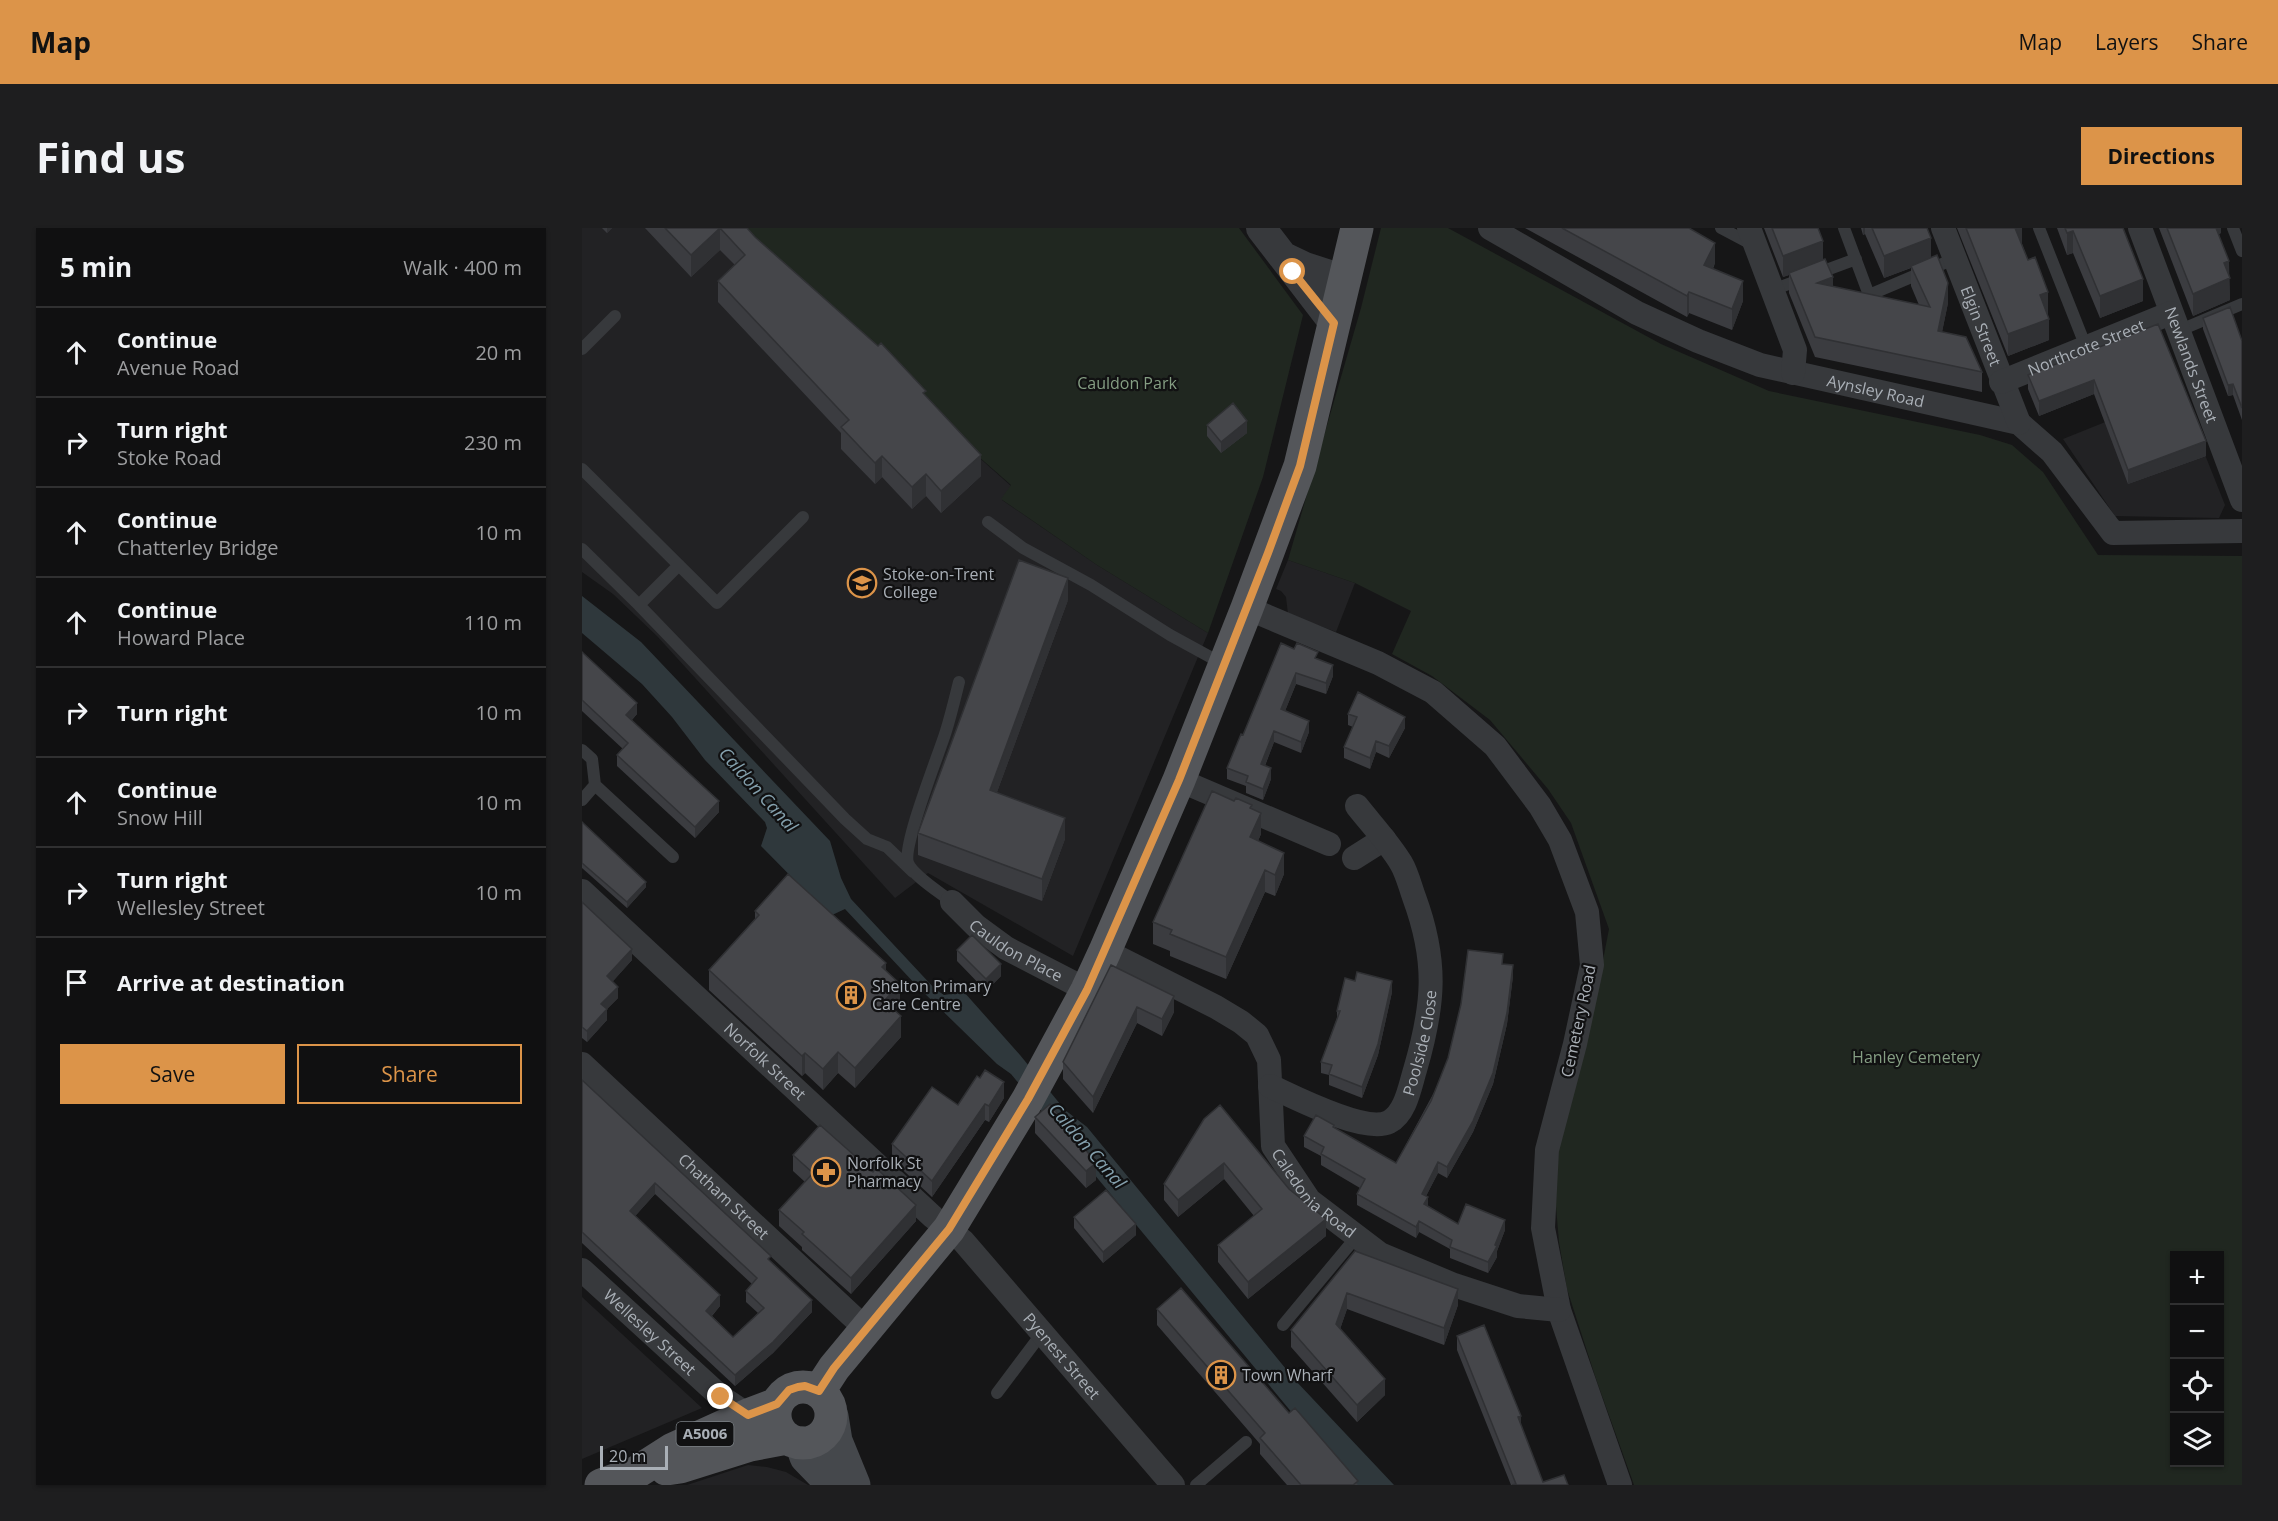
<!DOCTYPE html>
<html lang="en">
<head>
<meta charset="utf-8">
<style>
  :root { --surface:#101011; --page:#1e1e1f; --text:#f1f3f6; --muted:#9c9d9f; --line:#303031; --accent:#dc9449 }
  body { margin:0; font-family:"Open Sans",sans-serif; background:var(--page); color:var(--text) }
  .controls { position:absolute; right:18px; bottom:18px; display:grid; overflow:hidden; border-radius:0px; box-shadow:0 2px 4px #0004 }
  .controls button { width:54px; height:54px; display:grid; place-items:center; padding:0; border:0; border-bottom:2px solid var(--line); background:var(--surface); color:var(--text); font:30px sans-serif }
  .scale { position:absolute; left:18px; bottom:15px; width:68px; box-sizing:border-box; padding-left:6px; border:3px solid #a9afb6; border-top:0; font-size:16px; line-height:21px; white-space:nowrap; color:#a9afb6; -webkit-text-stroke:4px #111112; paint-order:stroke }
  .stop { position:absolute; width:18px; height:18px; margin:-14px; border:4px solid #dc9449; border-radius:50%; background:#fff }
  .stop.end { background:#dc9449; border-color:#fff; box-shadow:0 2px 6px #0008 }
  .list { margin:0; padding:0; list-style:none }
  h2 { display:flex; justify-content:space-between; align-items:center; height:78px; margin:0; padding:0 24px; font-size:26px }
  h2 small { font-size:20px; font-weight:400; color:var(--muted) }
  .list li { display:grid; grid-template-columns:39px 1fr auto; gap:18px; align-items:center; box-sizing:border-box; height:90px; padding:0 24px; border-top:2px solid var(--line) }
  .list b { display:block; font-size:22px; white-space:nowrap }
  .list p { margin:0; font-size:20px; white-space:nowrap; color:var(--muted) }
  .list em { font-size:20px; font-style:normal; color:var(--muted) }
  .actions { display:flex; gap:12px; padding:18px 24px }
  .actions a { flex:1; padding:14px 0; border:2px solid var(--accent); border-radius:0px; text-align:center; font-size:21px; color:var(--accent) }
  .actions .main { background:var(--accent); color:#111 }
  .icon { flex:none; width:33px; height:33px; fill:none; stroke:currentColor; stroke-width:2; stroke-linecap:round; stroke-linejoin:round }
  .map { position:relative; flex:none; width:1660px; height:1257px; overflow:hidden; border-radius:0px }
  header { display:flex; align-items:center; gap:36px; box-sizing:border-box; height:84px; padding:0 30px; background:var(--accent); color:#111 }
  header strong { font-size:28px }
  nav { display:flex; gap:33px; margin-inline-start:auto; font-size:21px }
  .intro { display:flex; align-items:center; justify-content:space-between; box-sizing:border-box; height:144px; padding:0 36px }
  h1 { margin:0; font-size:42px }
  .button { padding:15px 27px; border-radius:0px; background:var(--accent); color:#111; font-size:21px; font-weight:700 }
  main { display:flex; gap:36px; padding:0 36px }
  aside { flex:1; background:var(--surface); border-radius:0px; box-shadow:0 2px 4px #0004 }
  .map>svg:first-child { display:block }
</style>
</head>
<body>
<header>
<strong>Map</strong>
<nav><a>Map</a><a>Layers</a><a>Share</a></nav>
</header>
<div class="intro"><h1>Find us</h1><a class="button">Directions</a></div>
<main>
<aside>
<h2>5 min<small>Walk · 400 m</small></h2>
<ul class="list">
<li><svg class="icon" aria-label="ahead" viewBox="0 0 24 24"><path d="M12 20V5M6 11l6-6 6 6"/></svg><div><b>Continue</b><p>Avenue Road</p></div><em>20 m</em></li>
<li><svg class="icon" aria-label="right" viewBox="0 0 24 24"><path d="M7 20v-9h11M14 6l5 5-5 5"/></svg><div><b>Turn right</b><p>Stoke Road</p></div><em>230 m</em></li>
<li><svg class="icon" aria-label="ahead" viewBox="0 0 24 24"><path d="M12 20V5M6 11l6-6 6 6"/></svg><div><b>Continue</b><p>Chatterley Bridge</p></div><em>10 m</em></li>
<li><svg class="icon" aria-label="ahead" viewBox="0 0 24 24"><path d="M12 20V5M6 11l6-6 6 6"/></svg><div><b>Continue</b><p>Howard Place</p></div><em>110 m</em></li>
<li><svg class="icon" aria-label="right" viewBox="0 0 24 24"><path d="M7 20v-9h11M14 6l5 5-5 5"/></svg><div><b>Turn right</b></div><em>10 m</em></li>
<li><svg class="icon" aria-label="ahead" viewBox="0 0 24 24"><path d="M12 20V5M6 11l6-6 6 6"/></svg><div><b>Continue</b><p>Snow Hill</p></div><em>10 m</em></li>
<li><svg class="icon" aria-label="right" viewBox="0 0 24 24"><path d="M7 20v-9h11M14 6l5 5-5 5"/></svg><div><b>Turn right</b><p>Wellesley Street</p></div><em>10 m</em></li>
<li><svg class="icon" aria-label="arrive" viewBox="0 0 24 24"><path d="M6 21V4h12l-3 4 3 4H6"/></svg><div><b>Arrive at destination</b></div></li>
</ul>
<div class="actions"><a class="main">Save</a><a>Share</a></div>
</aside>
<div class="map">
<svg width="1660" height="1257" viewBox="0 0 1660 1257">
  <rect width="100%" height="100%" fill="#161617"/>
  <!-- built -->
  <path fill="#222224" d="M0,0H160L364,200L429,258L420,272L515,337L626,405L491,728L346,645L313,670L75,408L31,366L0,344Z
    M1598,164L1643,277L1637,290L1533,288L1481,211Z
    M706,332L773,355L754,404L706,386L704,369L699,363L694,361Z
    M0,1069L120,1180L0,1231Z
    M166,1237L185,1239L204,1244L226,1257H105Z"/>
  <!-- green -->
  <path fill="#202720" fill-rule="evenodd" d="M160,0H657L721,87L681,249L626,405L515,337L419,271L429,257L364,200Z
    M799,0H866L1079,116L1187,163L1398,207L1430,217L1461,244L1516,327L1660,328V1257H1052L1014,1151L985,1061L977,1014L973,967L977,917L1009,794L1027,701L989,595L966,561L908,492L850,448L810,426L829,383L773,355L706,332L779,80ZM1592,1028H1638V1234H1592Z"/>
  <!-- water -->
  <path fill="#2f383c" d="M0,368L59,414L248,613L259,650L269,671L353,761L362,767L382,764L438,827L483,882L505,899L713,1152L812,1257H770L429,846L415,836L335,758L263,681L248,688L179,618L185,600L183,594L123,532L90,489L60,456L0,405Z"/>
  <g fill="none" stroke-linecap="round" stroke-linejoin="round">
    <!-- service -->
    <path stroke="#37393c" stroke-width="12" d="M1139,0L1173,18
      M1262,0L1287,67L1372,31
      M1457,0L1504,119
      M1651,0L1660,23
      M1190,62L1274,31
      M1596,103L1660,76
      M0,121L33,88
      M0,241L135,375L221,289
      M406,294L441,320L509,357L588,407L641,436
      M0,321L57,377L97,337
      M57,377L263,591L285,611L305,619L331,644
      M0,522L10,531L13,557
      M0,572L13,557L91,629
      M370,674C359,665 331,648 326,635C320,617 357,526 364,503C369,487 373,470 377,454
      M701,1097L775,1008
      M415,1165L460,1105
      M614,1257L664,1214"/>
    <!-- minor -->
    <g stroke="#37393c" stroke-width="24">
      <path id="s1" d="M908,0L1055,85L1116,113L1178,137L1437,195L1470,224L1531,305L1660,303"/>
      <path d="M1167,0L1213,122L1211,145"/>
      <path id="s2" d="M1361,0L1437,195"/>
      <path id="s3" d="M1558,0L1660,272"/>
      <path id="s4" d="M1419,154L1589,85"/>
      <path d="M665,380L796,435L851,464L913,518L958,578L978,612L1005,684L1010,737L993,816L965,922L961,1000L977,1082L1038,1257"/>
      <path d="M597,552L747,616"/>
      <path d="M772,630L802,611"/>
      <path id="s5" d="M0,663L351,989L381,1013L591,1257"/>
      <path id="s6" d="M370,674L394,698L424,720L505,762"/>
      <path id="s7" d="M523,723L634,779L659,794L675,807L687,832L691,918L727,972L798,1026L872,1057L936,1078L977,1082"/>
      <path id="s8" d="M0,836L284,1101"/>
      <path id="s9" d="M688,858C712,869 783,906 807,894C824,885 828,858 833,842C852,777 856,734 832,669C828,658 825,645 819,635C807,615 790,597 775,578"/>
      <path id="s10" d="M0,1042L139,1169L166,1187"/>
    </g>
    <!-- tertiary -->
    <path stroke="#37393c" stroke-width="30" d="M679,0L752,95
      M702,29L723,39L763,52"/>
    <!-- secondary -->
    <path stroke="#45484c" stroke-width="33" d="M250,1188L254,1213L272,1257
      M219,1215L224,1229L251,1257"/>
    <!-- primary -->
    <path stroke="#54565a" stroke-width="33" d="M193 1187a28 28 0 1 1 56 0a28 28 0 1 1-56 0Z
      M237,1163L252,1140L367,1001L446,871L505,762L523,723L597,552L665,380L718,238L775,0
      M84,1241L98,1239L168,1217L205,1210
      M19,1257L55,1244L91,1221L166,1187L195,1176"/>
  </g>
  <!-- wall -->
  <path fill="#3b3c40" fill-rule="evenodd" d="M20,0H30L25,5Z
    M63,0H165L173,9L344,168L399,248L359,285L344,268L330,281L300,249L293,256L259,221V205L136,74V53L153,37L138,22L109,49Z
    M943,0H1107L1133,35L1131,41L1161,73L1150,102L1107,85L1105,89Z
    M1182,0H1236L1241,32L1251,59L1337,77L1329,58V40L1302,50L1283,6L1281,7L1279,0H1345L1349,30L1366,75L1360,104L1400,144V164L1233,129L1207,65V47L1201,49Z
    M1375,0H1440V16L1466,86H1465L1467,112L1426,128Z
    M1475,0H1541L1561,73L1518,90L1491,25L1485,27Z
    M1577,0H1639V5L1637,6L1647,47L1648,72L1611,88Z
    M1621,90L1660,113V192L1651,167L1646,168L1621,101Z
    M1576,96L1624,228L1546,256L1512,166L1457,188L1446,161V147Z
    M625,197L665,205L639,225L625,208Z
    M486,372L415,564L483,611L460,673L336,627V605Z
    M712,421L736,431L751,448L744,466L714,456L703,483L727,504L719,525L692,514L683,538L689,551L681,572L664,565V558L645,551V540L661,507Z
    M0,424L55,486L50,492L137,584L113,610L35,538V527L41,521L0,483Z
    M766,486L823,500L807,530L794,524L788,541L762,530V519L771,499L766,497Z
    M670,581L679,606L676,613L702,646L693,668L683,664L644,751L588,728V723L571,716V694Z
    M0,594L64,659L45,680L0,640Z
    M0,674L50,732L30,754L36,770L25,781V792L5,814L0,810Z
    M173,683L304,743L318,776L313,782L319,809L273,860L256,845L241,862L223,845L220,848L127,762V742L173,691Z
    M375,722L419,748L404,763L375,733Z
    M921,736L931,748L925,796L911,856L891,904L865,950L856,945L844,968L846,978L876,996L923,1002L915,1023V1029L906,1045L868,1030V1021L837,1004L834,1010L775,977V966L778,960L739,937V928L722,919V908L752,900L814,935Z
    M529,737L592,784L580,808L555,795L511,885L481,851V834Z
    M810,764L796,827L780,870L747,857V847L739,845V834L755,790V783Z
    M0,852L189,1034L230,1084L191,1125L153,1158L0,1015ZM73,966L170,1056L164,1063V1074L176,1085L151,1109L130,1088L138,1078L53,988Z
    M422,870L407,894L403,892L350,969L310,932V916L376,877Z
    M453,889L514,952L504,960L453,905Z
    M622,891L707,961L744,1008L666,1071L636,1034V1017L672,988L642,951L596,989L582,972V956Z
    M211,927L334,993L269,1066L220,1022V1019L197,998V982L223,954L211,943Z
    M492,989L554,1007L521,1035L492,1000Z
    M773,1023L876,1077L862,1117L765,1081L758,1101L803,1167L775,1194L709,1119V1102Z
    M575,1081L707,1185L776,1257H705L678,1226V1216L575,1097Z
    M875,1108L939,1199L961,1254L986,1257H929L875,1122Z"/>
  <!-- shaded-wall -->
  <path fill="#303134" d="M25,0H30L25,5Z
    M138,0V22L109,49V27Z
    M1281,0H1283V6L1281,7Z
    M1433,0H1440V18Z
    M1629,0H1639V5L1629,9Z
    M1491,3V25L1485,27V5Z
    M1349,10V32L1302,50V28Z
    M1241,13V35L1207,45V47L1201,49V28Z
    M1133,15V35L1122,58V37Z
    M1647,33L1648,72L1611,88V66L1642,35Z
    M1251,49V69L1235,55Z
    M1561,51V73L1518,90V68Z
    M1161,53V73L1150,102V81Z
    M1366,55V75L1356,123V103Z
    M1107,64V85L1105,89V68Z
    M1466,64V86L1458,89V67Z
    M1467,91V112L1426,128V106Z
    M1512,152V166L1457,188V173Z
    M1651,156V167L1646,168V157Z
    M665,193V205L639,225V214Z
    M1624,213V228L1546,256V242Z
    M399,227V248L359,285V263Z
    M300,228V249L293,256V235Z
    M344,246V268L330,281V259Z
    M486,350V372L408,583V562Z
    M751,437V448L744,466V455Z
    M714,445V456L699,493V481Z
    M55,475V486L44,498V487Z
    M823,489V500L807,530V518Z
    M727,493V504L719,525V514Z
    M692,503V514L679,547V536Z
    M794,513V524L788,541V530Z
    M689,540V551L681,572V561Z
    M137,573V584L113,610V599Z
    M679,585V606L668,631V609Z
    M483,590V611L460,673V651Z
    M702,625V646L693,668V647Z
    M683,642V664L644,751V729Z
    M64,654V659L45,680V674Z
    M50,721V732L25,760V748Z
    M304,735V755L300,739Z
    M419,736V748L404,763V751Z
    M931,737V748L925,796L911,856L891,904L865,950V939Z
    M810,753V764L796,827L780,870V859Z
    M318,756V776L302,793V773Z
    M36,759V770L19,787V776Z
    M592,768V784L580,808V791Z
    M555,779V795L511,885V869Z
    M25,781V792L5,814V803Z
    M319,788V809L273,860V840Z
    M256,824V845L241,862V841Z
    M223,825V845L220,848V828Z
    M422,854V870L407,894V878Z
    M403,876V892L350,969V953Z
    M856,934V945L840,976V966Z
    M514,935V952L504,960V943Z
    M642,935V951L596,989V972Z
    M73,955V966L48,994V983Z
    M846,969V980L842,976Z
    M334,977V993L269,1066V1050Z
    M744,991V1008L666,1071V1054Z
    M923,992V1002L915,1023V1029L906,1045V1034Z
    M837,993V1004L834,1010V999Z
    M554,996V1007L521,1035V1024Z
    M876,1061V1077L862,1117V1100Z
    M765,1065V1081L754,1113V1096Z
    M138,1067V1078L124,1094V1083Z
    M230,1072V1084L191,1125L153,1158V1147Z
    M803,1151V1167L775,1194V1177Z
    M939,1188V1202L936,1189Z"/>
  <!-- building -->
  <path fill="#45464a" stroke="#303134" stroke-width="1.5" fill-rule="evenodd" d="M83,0H138L109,27Z
    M138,0H165L173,9L296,118L299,115L344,163L341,165L399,227L359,263L344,246L330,259L300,228L293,235L259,199L267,192L136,53L163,27Z
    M980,0H1107L1133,15L1122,37L1161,53L1150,81L1107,64L1105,68Z
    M1190,0H1236L1241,13L1201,28Z
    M1290,0H1345L1349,10L1302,28Z
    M1384,0H1433L1446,32L1453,29L1466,64L1458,67L1467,91L1426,106Z
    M1483,0H1541L1561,51L1518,68L1491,3L1485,5Z
    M1585,0H1634L1647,33L1642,35L1648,50L1611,66Z
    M1355,27L1366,55L1356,103L1384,109L1400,144L1233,109L1207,45L1243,31L1251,49L1235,55L1348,79L1329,38Z
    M1648,79L1660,113V180L1651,156L1646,157L1621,90Z
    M1576,96L1624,213L1546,242L1512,152L1457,173L1446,147Z
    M651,175L665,193L639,214L625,197Z
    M437,332L486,350L408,562L483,590L460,651L336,605Z
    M699,415L712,421L715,415L736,424L733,430L751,437L744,455L714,445L699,481L727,493L719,514L692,503L679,536L689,540L681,561L664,554L666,548L645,540L659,506L661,507Z
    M0,424L55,475L44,487L137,573L113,599L35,527L46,515L0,472Z
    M776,464L823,489L807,518L794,513L788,530L762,519L775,489L766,486Z
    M630,563L652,573L654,570L670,577L668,580L679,585L668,609L702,625L693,647L683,642L644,729L588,706L590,702L571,694Z
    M0,594L64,654L45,674L0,635Z
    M206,646L304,735L300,739L318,756L302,773L319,788L273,840L256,824L241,841L223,825L220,828L127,742L177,687L173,683Z
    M0,674L50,721L25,748L36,759L19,776L25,781L5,803L0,799Z
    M390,707L419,736L404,751L375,722Z
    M886,722L921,726L920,736L931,737L925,785L911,845L891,893L865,939L856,934L840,966L846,969L842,976L876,996L884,976L923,992L913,1017L915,1018L906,1034L868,1019L870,1012L837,993L834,999L775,966L783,951L739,926L742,919L722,908L734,887L752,897L751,899L814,935L849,873L866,830L879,776Z
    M529,737L592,768L580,791L555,779L511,869L481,834Z
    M775,744L810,753L796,816L780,859L747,846L750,837L739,834L758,783H755L763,750L773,753Z
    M403,842L422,854L407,878L403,876L350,953L310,916L350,859L376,877L395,848L398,850Z
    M0,852L189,1028L186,1031L230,1072L191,1114L153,1147L0,1004ZM73,955L175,1050L164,1063L182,1080L151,1109L124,1083L138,1067L48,983Z
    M468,876L514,935L504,943L453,889Z
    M638,877L707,961L744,991L666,1054L636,1017L680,981L642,935L596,972L582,956L622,891Z
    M238,897L291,944L294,940L334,977L269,1050L220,1006L222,1004L197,982L231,945L211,927Z
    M524,962L554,996L521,1024L492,989Z
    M773,1023L876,1061L862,1100L765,1065L754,1096L803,1151L775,1177L709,1102Z
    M599,1060L707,1185L713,1180L776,1253L771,1257H719L678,1210L683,1205L575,1081Z
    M902,1097L939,1188L936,1189L961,1254L982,1247L986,1257H930L934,1256L875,1108Z"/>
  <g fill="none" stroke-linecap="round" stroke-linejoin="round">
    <!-- route -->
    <path stroke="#dc9449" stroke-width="8" d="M139,1169L166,1187L195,1176L207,1162L216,1159L223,1158L237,1163L252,1140L367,1001L446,871L505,762L597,552L686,325L718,238L752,95L711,44"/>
  </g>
  <!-- icons -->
  <defs>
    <g id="university-ring" transform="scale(1.5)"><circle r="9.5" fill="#111112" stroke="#dc9449" stroke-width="1.5"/><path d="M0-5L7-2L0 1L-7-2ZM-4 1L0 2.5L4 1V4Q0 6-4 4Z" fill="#dc9449"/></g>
    <g id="building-ring" transform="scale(1.5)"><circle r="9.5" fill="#111112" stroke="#dc9449" stroke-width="1.5"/><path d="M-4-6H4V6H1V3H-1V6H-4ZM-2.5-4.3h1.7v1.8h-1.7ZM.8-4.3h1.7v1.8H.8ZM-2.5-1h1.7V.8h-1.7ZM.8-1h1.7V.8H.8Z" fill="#dc9449"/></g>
    <g id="pharmacy-ring" transform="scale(1.5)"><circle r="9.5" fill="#111112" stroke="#dc9449" stroke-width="1.5"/><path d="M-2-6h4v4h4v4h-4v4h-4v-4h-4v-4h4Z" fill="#dc9449"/></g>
  </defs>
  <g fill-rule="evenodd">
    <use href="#university-ring" x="280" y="355"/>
    <use href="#building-ring" x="269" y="767"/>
    <use href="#pharmacy-ring" x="244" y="944"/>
    <use href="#building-ring" x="639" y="1147"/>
  </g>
  <g text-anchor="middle" stroke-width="4.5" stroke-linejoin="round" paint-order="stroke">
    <!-- shield labels -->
    <rect fill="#111112" stroke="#7b8085" stroke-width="1.5" x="94.5" y="1194" width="57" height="24" rx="4.5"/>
    <g font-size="15" font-weight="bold" fill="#a9afb6">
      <text x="123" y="1211">A5006</text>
    </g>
    <!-- street labels -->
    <g font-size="16" fill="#a9afb6" stroke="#111112">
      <text dy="6" stroke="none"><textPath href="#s2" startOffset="105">Elgin Street</textPath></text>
      <text dy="6" stroke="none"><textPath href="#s4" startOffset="92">Northcote Street</textPath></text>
      <text dy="6" stroke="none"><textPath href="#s3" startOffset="146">Newlands Street</textPath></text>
      <text dy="6" stroke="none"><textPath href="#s1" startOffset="422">Aynsley Road</textPath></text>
      <text dy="6" stroke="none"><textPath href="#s6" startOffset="81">Cauldon Place</textPath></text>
      <text transform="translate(996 793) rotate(-78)" y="6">Cemetery Road</text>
      <text dy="6" stroke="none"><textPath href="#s9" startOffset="214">Poolside Close</textPath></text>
      <text dy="6" stroke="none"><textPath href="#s5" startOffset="250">Norfolk Street</textPath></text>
      <text dy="6" stroke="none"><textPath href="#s7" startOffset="351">Caledonia Road</textPath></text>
      <text dy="6" stroke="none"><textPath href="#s8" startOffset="194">Chatham Street</textPath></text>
      <text dy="6" stroke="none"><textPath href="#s10" startOffset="92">Wellesley Street</textPath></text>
      <text dy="6" stroke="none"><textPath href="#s5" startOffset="669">Pyenest Street</textPath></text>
    </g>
    <!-- park labels -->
    <g font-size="16" fill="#859e83" stroke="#111112">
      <text x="545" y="161">Cauldon Park</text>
      <text x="1334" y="835">Hanley Cemetery</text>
    </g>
    <!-- poi labels -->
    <g font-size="16" fill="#a9afb6" stroke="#111112" text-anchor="start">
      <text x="301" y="352">Stoke-on-Trent<tspan x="301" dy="18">College</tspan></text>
      <text x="290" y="764">Shelton Primary<tspan x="290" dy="18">Care Centre</tspan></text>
      <text x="265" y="941">Norfolk St<tspan x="265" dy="18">Pharmacy</tspan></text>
      <text x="660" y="1153">Town Wharf</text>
    </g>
    <!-- water labels -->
    <g font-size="18" font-style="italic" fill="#84a0ad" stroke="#111112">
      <text transform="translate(176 562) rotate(48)" y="6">Caldon Canal</text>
      <text transform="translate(505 918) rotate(49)" y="6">Caldon Canal</text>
    </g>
  </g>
</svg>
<div class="controls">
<button>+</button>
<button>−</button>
<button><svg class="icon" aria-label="locate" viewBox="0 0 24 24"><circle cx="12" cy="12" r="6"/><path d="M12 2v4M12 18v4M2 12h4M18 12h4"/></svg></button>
<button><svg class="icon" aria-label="layers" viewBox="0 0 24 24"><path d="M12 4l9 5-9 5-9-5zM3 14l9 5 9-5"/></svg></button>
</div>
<div class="scale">20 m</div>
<div class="stop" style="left:711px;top:44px"></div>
<div class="stop end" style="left:139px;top:1169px"></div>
</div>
</main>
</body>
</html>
